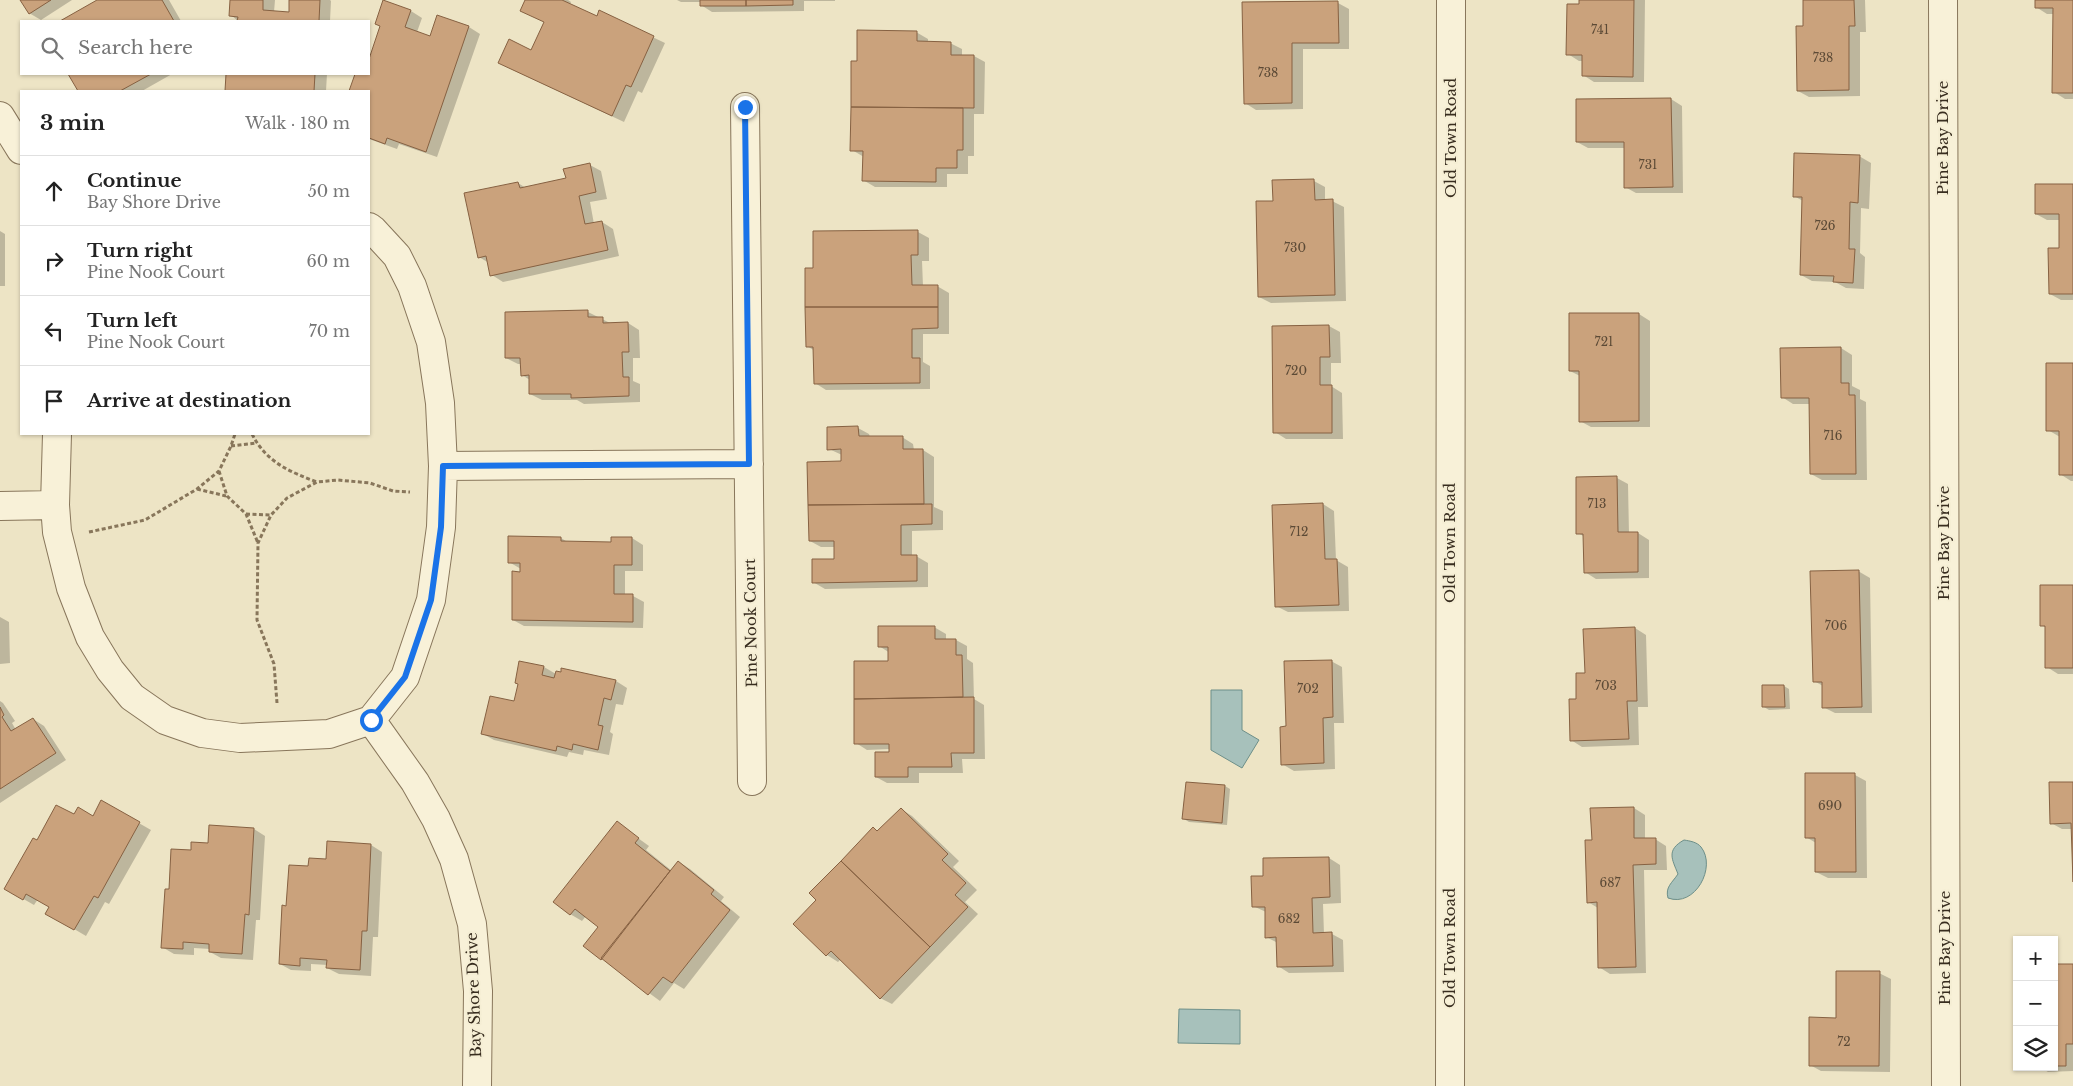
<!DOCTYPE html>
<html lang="en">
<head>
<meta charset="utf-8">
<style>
  :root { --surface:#fff; --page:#f2f2f2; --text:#222; --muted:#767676; --line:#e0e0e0 }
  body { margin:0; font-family:"Libre Baskerville",serif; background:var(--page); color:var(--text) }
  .controls { position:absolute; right:15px; bottom:15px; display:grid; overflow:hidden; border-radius:0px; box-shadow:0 1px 4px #0004 }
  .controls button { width:45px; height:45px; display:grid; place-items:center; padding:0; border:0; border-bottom:1px solid var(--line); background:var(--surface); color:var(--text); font:25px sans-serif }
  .stop { position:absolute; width:15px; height:15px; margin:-11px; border:4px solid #1a73e8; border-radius:50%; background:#fff }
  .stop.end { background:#1a73e8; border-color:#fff; box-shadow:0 1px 5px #0008 }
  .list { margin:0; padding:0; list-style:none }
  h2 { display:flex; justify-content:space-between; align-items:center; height:65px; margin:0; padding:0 20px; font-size:21px }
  h2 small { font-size:16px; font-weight:400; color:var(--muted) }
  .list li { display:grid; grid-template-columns:32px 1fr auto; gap:15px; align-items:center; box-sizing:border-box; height:70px; padding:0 20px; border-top:1px solid var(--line) }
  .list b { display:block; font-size:19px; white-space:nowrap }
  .list p { margin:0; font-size:16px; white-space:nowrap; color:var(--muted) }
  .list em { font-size:16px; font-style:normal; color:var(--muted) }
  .icon { flex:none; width:28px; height:28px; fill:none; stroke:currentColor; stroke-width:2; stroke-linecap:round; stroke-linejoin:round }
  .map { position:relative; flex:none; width:2073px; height:1086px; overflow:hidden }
  .search { position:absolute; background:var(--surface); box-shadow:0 1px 4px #0004; left:20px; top:20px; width:350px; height:55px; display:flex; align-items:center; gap:12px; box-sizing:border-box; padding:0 18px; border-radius:0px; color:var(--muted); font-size:19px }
  .panel { position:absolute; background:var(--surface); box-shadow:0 1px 4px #0004; left:20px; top:90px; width:350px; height:345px; border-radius:0px }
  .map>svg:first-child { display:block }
</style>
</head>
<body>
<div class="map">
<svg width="2073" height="1086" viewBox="0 0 2073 1086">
  <rect width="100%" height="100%" fill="#ede4c5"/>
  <!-- water -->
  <path fill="#a7c1bb" stroke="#6d8f89" d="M1211,690H1242V730L1259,740L1242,768L1211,750Z
    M1684,840C1690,841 1697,842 1701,847C1717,867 1695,908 1668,898C1665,887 1672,883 1678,874C1672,859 1666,850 1684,840Z
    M1179,1009L1240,1010V1044L1178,1043Z"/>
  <!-- shadow -->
  <path fill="#0003" d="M21,0H72L41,20L29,13Z
    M100,0H169L181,21H63Z
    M232,0H275L274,12L290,14L291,0H330L331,1L330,21H238L231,15Z
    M527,0H568L571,2L570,5L597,18L600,12L665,43L642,93L638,91L624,122L499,63L532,52L546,22Z
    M677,0H835V1H804V11L712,12L701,5V2H681Z
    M1581,0H1645L1644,82H1594L1583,75V61H1579L1568,54Z
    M1804,0H1865L1866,32H1860V96L1809,97L1798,91L1805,27Z
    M2036,0H2073V99H2065L2054,92V14H2047L2036,7Z
    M384,2L411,11L422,18L417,32L431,38L438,16L469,27L480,34L437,157L399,144L397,149L369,139V91H350L356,74H369V63L381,27Z
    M1244,3H1338L1349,9V49H1303V109L1256,110L1245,103Z
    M916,32L928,39V43H950L962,49V56H974L985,62L984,114H974V156H968V174H947V187H875L863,180L864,157L852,150V62H859Z
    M70,74H172L142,91H80Z
    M227,74H327L326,91H226Z
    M1671,99L1682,106L1683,193H1636L1625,187V148H1588L1577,142V100Z
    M1859,156L1871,163L1869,209L1861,208L1860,253L1865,257L1864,289L1846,288L1835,282L1812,281L1801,275L1803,201L1794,196Z
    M590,165L601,171L607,199L590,202L594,224L602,222L613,229L619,256L503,282L492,275L489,263L479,257L518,183L526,188L567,179Z
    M1314,181L1325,187V201H1332L1344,207L1346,301L1271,303L1259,297L1274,202Z
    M2073,185V300H2061L2050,294L2061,249V220H2047L2036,214Z
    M0,231L5,234V286H0V297Z
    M814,232H918L929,238V261H922L923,286H937L949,293V334H923V362L930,366V389L826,390L815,383V351L807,346L814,269Z
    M588,312L612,324L628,323L639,330L640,358H633V381L640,384V402L584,404L577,400H542L530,394V380L522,375V364H518L506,358V313Z
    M1639,314L1650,321V427H1591L1580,421V376L1570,371Z
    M1329,326L1340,332L1341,363H1331V386L1342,393L1343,439H1286L1275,432Z
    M1841,348L1852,355V386L1860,390V399L1866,402L1867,480H1822L1811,474V404H1793L1782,397Z
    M2073,364V481H2071L2060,474V437L2048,430Z
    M858,428L869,434L870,437H902L913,444L914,450H923L934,457V507L943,511V530L912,531V556H916L928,563V587L825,589L813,582L835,561V547H821L810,541L809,463H842V455L829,449Z
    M1578,478H1617L1628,484L1629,533H1638L1649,540V578L1596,579L1585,572V537L1578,533Z
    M1323,504L1334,511L1336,560L1348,567L1349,611L1288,612L1276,606Z
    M561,538L569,543H612L632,538L643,545V571H625V596H633L644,602L643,628L524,626L513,620L521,569L509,562Z
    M1858,571L1870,578L1872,713H1835L1823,707V686L1814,681Z
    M2073,586V674H2058L2047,667V628L2041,625Z
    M0,617L9,622L10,663L0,664Z
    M934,627L946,634V640H956L967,646V659L973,663L974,699L984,705L985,759H962L963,773H919V783H887L876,777L890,753V749L867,750L856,743L855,662H890V653L879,646Z
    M1635,628L1646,635L1648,707H1638L1639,745L1582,747L1571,740L1578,700Z
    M1331,661L1342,667L1344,723H1334L1335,769L1294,771L1282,764L1287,727Z
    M520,662L544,667L556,674L616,681L627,688L623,705L616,704L610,732L613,734L609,755L584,750L583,755L569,752L567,757L494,740L483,734L515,703L519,684Z
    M1784,686L1789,689L1790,709L1769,710L1764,707Z
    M0,701L3,703L15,721L12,723L16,730L33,719L44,726L66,760L0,803Z
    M1855,775L1866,781L1867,878H1828L1816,872V843L1806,837Z
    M1187,783L1225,786L1230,789L1227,825L1189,822L1184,819Z
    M2073,783V856L2072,829H2062L2051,823Z
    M102,802L151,830L109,904L105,902L86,936L47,913L51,906L38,899L34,905L6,889L37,842L74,816L93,817Z
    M1634,808L1645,815V839H1655L1666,846L1667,870H1644L1646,973L1610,974L1599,967L1598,908L1588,902Z
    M901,809L912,816L959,861L953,867L977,890L965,902L978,914L892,1004L880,998L841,959L838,962L827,955L795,924L818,900L873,829L879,832Z
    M617,823L649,846L646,850L672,871L679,862L690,869L724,897L721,901L740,917L684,989L674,983L660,1001L585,946L600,927L586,916L582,921L570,914Z
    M254,829L265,836L260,920H256L253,960L221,958L210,952V949L194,948V955L174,954L162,947L170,890L192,852Z
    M328,843L371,845L382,852L378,937H373L371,976L339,974L327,968L328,965L311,964V971L291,970L280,964L287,907L309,868L327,860Z
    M1329,858L1340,865L1341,903L1323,904L1324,934H1332L1343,940L1344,972L1289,973L1278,966V943L1266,937V912L1253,906L1264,877Z
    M2073,965V1071L2048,1072L2040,1067H2054V966Z
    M1879,973L1891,979L1890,1072L1821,1071L1810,1065L1838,1019Z"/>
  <!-- building -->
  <path fill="#caa27c" stroke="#866142" d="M20,0H51L29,14Z
    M97,0H162L174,21H60Z
    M230,0H263V10L289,12V0H320L319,21H237L238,17L229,16Z
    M383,0L411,10L405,27L430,36L437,15L469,26L426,152L387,138L385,144L369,138V91H349L355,74H369V59L380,26L375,24Z
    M525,0H562L597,16L599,10L654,36L631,87L626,85L612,116L498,63L509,39L531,50L544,22L520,11Z
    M700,0H746V6H700Z
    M746,0H793V5L746,6Z
    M1579,0H1634L1633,77L1582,76V55H1566L1567,4H1579Z
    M1803,0H1854L1855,26H1849V90L1797,91L1796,26H1803Z
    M2035,0H2073V93H2052L2053,8H2035Z
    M1338,1L1339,43H1292V103L1244,104L1242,2Z
    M857,30L917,31V41L951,42V55H974V108L851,107V61H857Z
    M68,74H151L120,91H78Z
    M226,74H315L314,91H225Z
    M1671,98L1673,187L1624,188V142H1576V99Z
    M851,107L963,108V150H957V168H936V182L862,181L863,151H850Z
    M1794,153L1860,155L1858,203L1850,202L1849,249H1855L1853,283L1833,282L1834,276L1800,275L1802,197H1793Z
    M590,163L596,192L579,196L585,224L602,221L608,250L490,276L486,256L478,258L464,193L518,182L520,188L566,178L563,169Z
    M1314,179L1315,200L1333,199L1335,295L1258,297L1256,201H1273L1272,180Z
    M2035,184H2073V294H2049L2048,248H2059V214H2035Z
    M918,230V255H911L912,285H938V307H805V268H813V231Z
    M805,307H938V328L912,329V358H920V383L814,384L813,347H806Z
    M588,310V317H603V323L628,322L629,352H622L623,377H629V396L571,398V394H529V375L521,376L520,358H505V312Z
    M1569,313H1639V421L1579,422V371H1569Z
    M1329,325L1330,357H1320V385H1332V433H1273L1272,326Z
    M1841,347V383H1849V395H1855L1856,474H1810L1809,398H1781L1780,348Z
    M2046,363H2073V475H2059V431H2046Z
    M858,426L859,436H903V449H923L924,504L808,505L807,462L841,461V449L827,450V427Z
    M1617,476L1618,532H1638V572L1584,573L1583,534H1576V477Z
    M1323,503L1325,559H1337L1339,605L1275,607L1272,505Z
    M932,504V524L901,525V555H917V581L812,583V559H834V541H809L808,505Z
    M508,536L561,537V541L611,542V537H632V565H614V594H633V622L512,620V571L520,572V563H508Z
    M1859,570L1862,707L1822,708V682H1813L1810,571Z
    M2040,585H2073V668H2045V626H2040Z
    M878,626H935V639H956V655H962L963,697L854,699V661H888V647H878Z
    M1635,627L1637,701H1627L1629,739L1570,741L1569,699H1576V673H1585L1583,629Z
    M1332,660L1333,717L1323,718L1324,763L1281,765L1280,727L1286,726L1284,661Z
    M519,661L544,666L542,675L554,678L556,671L561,672V668L616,680L611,700L604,698L598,725L603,726L598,750L573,744L572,750L557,746L556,751L481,734L490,696L514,701L518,684L515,683Z
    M1762,685H1784L1785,707H1762Z
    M974,697V753H951L952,767H908V777H875V752H889V744H854V699Z
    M0,707L4,715L2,717L11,731L33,718L56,753L0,789Z
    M1805,773H1855L1856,872H1815V838H1805Z
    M1186,782L1225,785L1222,823L1182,819Z
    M2049,782H2073V882L2071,823L2050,824Z
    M101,800L140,822L98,898L94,896L74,930L45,914L49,907L26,894L23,900L4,889L33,838L37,840L56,805L74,814L78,807L93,816Z
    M1634,807V838H1656V864L1633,865L1636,967L1598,968L1597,902L1587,903L1585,840H1592L1590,808Z
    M901,808L948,854L942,860L966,883L955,895L968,907L930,947L841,861L873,827L877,831Z
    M617,821L639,838L635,843L670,871L601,960L583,946L598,927L575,909L570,915L553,902Z
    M209,825L254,828L249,915L245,914L242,954L209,952V944L183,942V949L161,948L165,889H169L171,849L191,850V842L208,843Z
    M327,841L371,844L367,931H362L360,970L326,968L327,960L300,958V966L279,964L282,905L286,906L289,865L308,866L309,858L326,859Z
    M1329,857L1330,897L1312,898L1313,933L1332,932L1333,966L1277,967L1276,937L1265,938V907H1252L1251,876H1263V858Z
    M678,861L714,890L711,894L730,910L672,983L663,977L648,995L601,958Z
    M841,861L930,947L880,999L831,951L826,956L793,924L816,900L809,893Z
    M2054,964H2073V1044H2066V1066H2054Z
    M1836,971H1880L1879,1066H1809V1017L1836,1018Z"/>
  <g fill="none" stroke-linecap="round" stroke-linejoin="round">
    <!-- minor casing -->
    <g stroke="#88765b" stroke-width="30">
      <path id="minor" d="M1943,0L1946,1086
        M745,107L752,781
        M0,116L21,150
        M57,434L55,505L57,532L71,588L90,637L110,670L132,697L165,720L202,733L240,738L329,734L371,720L405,677L431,600L441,527L443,466L440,403L431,342L412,286L397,256L373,230L369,227
        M443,466L749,464
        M0,506L55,505
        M371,720L415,782L436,819L454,859L472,924L478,991L477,1086
        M1450,1086L1451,0"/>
    </g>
    <!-- path -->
    <path stroke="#88765b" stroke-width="3" stroke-dasharray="4 2.5" stroke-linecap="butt" d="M252,434C266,462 290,472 317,482
      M231,446L257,443
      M219,471L227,496L246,514L258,543
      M197,489L226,496
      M246,514L271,515
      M89,532L145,520L197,489L219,471L231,446L235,434
      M277,703L274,664L257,620L258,543L271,515L287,498L317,482L338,480L370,483L393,491L410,492"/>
    <!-- minor -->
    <use href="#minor" stroke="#f8f1d8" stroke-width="28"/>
  </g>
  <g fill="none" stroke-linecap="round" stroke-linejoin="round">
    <!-- route -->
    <path stroke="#1a73e8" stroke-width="6" d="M371,720L405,677L431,600L441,527L443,466L749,464L745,107"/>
  </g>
  <g text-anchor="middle" stroke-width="4" stroke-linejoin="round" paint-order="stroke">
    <!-- number labels -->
    <g font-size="12" fill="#5c4a36">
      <text x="1600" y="34">741</text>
      <text x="1823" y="62">738</text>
      <text x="1268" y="77">738</text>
      <text x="1648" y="169">731</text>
      <text x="1825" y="230">726</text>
      <text x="1295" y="252">730</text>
      <text x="1604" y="346">721</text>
      <text x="1296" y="375">720</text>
      <text x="1833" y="440">716</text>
      <text x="1597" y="508">713</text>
      <text x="1299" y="536">712</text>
      <text x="1836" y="630">706</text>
      <text x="1606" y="690">703</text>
      <text x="1308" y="693">702</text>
      <text x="1830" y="810">690</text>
      <text x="1610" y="887">687</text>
      <text x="1289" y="923">682</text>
      <text x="1844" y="1046">72</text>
    </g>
    <!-- street labels -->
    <g font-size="15" fill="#382d1f" stroke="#f5eed4">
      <text transform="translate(1451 138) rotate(-90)" y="5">Old Town Road</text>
      <text transform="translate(1943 138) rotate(-90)" y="5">Pine Bay Drive</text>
      <text transform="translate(1450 543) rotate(-90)" y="5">Old Town Road</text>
      <text transform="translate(1944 543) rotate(-90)" y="5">Pine Bay Drive</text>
      <text transform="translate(751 623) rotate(-91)" y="5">Pine Nook Court</text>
      <text transform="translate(1450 948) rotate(-90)" y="5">Old Town Road</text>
      <text transform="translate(1945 948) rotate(-90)" y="5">Pine Bay Drive</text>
      <text transform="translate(474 995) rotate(-92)" y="5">Bay Shore Drive</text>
    </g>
  </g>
</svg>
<div class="controls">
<button>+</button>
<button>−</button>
<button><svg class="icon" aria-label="layers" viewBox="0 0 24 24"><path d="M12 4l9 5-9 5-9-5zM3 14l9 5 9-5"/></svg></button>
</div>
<div class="stop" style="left:371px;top:720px"></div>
<div class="stop end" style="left:745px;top:107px"></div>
<div class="search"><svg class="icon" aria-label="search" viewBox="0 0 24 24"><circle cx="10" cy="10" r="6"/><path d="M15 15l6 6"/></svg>Search here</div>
<section class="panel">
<h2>3 min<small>Walk · 180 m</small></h2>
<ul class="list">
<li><svg class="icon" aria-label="ahead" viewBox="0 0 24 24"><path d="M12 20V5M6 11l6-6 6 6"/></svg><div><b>Continue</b><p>Bay Shore Drive</p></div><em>50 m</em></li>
<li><svg class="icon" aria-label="right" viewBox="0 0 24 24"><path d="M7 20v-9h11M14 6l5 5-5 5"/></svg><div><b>Turn right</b><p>Pine Nook Court</p></div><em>60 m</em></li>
<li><svg class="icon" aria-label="left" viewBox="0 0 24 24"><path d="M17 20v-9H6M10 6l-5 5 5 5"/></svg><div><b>Turn left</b><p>Pine Nook Court</p></div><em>70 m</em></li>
<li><svg class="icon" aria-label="arrive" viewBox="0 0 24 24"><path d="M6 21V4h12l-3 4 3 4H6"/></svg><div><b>Arrive at destination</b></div></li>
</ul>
</section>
</div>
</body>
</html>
